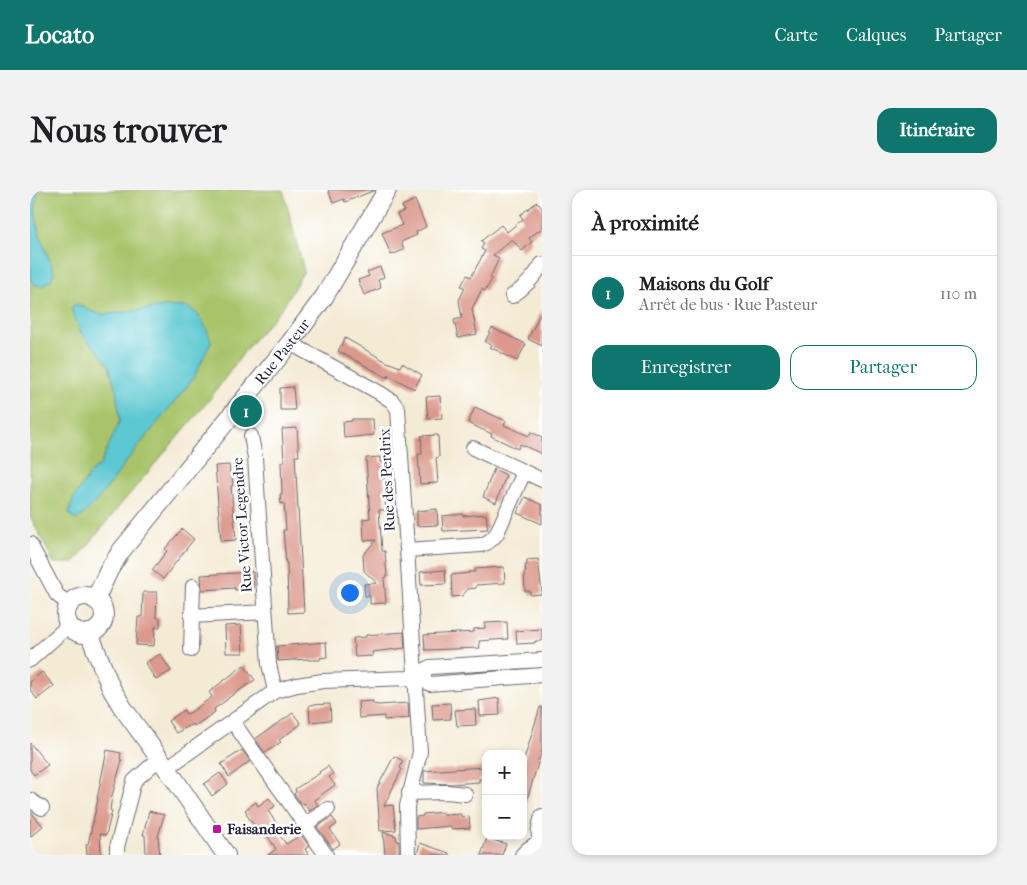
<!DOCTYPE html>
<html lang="fr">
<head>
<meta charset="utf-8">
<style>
  :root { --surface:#fff; --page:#f2f2f2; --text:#202124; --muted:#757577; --line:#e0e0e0; --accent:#0f766e }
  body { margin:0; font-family:"IM FELL French Canon",serif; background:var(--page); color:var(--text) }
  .controls { position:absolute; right:15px; bottom:15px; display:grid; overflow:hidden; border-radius:10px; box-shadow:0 2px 8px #0003 }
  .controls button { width:45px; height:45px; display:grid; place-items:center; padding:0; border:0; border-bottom:1px solid var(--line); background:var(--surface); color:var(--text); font:25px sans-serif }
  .you { position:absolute; left:319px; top:402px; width:18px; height:18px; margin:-12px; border:4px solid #fff; border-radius:50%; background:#1a73e8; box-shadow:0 0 0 8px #1a73e833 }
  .badge { display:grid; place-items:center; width:32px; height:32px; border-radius:50%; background:var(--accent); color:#fff; font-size:16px; font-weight:700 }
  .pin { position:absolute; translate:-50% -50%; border:2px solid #fff; box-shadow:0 1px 5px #0006 }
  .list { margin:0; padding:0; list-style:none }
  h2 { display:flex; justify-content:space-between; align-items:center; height:65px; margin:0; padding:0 20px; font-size:21px }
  h2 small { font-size:16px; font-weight:400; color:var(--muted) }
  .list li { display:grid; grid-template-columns:32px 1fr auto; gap:15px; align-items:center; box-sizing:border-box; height:75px; padding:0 20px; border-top:1px solid var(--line) }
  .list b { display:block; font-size:19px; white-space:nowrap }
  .list p { margin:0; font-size:16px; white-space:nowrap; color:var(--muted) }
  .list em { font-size:16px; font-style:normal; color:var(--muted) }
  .actions { display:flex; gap:10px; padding:15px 20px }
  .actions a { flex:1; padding:11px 0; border:1px solid var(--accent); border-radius:15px; text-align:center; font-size:18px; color:var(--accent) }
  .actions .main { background:var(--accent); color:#fff }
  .map { position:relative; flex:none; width:512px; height:665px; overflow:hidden; border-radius:15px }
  header { display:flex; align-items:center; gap:30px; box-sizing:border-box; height:70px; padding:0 25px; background:var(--accent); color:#fff }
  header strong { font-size:24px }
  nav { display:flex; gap:28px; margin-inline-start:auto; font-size:18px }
  .intro { display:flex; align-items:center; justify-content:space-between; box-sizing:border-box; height:120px; padding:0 30px }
  h1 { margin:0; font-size:35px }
  .button { padding:12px 22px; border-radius:15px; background:var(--accent); color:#fff; font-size:18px; font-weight:700 }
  main { display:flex; gap:30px; padding:0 30px }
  aside { flex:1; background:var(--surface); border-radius:15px; box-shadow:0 2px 8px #0003 }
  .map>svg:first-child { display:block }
</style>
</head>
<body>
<header>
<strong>Locato</strong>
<nav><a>Carte</a><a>Calques</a><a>Partager</a></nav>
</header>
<div class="intro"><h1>Nous trouver</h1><a class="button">Itinéraire</a></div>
<main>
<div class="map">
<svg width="512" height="665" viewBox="0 0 512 665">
  <rect width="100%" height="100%" fill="#fff"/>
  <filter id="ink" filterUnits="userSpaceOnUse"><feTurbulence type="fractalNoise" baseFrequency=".02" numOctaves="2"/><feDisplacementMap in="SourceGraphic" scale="10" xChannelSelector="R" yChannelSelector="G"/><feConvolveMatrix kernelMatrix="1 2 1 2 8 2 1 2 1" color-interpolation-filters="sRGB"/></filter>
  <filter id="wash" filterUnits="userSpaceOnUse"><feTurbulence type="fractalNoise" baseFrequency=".0096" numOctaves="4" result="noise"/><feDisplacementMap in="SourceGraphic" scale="20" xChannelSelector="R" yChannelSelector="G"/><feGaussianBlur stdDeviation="1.12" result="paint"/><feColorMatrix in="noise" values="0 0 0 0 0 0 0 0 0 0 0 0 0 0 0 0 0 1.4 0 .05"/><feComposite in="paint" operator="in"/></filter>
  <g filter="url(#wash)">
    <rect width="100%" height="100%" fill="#f4ebd5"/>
    <!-- green -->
    <path fill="#a8c46a" stroke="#657352" d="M0,0H253L274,81L252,118L217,158L179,210L92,313L44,373H24L0,326Z"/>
    <!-- water -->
    <path fill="#5bc8d1" stroke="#3e7586" d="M0,0H8C0,32 14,53 24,82L21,90L12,96L5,95L0,89Z
      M46,114C55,117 62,123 72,124C94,125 145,111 161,119C170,124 179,142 181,152L163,189L94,274C87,286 56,327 45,330L39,323L43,309L61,282L70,275L90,230L86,200L79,176L69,162L52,145L42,121V117Z"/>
    <g id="blocks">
      <!-- building -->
      <path fill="#db998c" d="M298,0H345L315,12L314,9L303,13Z
        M385,10L396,37L386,42L387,45L371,52L374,60L361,65L352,43L372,35L367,24L374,21L372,16Z
        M507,12L512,18V38L499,48L502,52L492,61L482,49L463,65L469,68L460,88L462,89L455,101L452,99L442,119L447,144L428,148L424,130L432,128L429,110L435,98L431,96L437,85L441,87L455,61L451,59L454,53L451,51L471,35L477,42L493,29L490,25Z
        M350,77L354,87L348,90L351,98L334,105L328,90L339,86L337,82Z
        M512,120V156L498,149Z
        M462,138L496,154L487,171L460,157L462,155L455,152Z
        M315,148L357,172L370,177L372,173L392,185L384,199L359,185L358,188L308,161Z
        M263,197L265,220H250V198Z
        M410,206L412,228L398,229L396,207Z
        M445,217L476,231L474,235L499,246L501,242L512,247V264L490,254L488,259L461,246L462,244L438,233Z
        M322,229H343L344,245L314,248L313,232L322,231Z
        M267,238L269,266H265L274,422L258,423L257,373L256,374L253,340H256L254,313L251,314L250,304H252L251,272L254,271L252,239Z
        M408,245L409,267L406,268L408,293L390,294L388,264H392L391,246Z
        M350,267V272H353L356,320H349L352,361H355L357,387L354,388L356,413L340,414V406H335L334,394L347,393L334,381L333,365L346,350L334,351L333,329L340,328L336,268Z
        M199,275L200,284H202L203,296H201L206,350L191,351L185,276Z
        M464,279L476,285L466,313L453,307Z
        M495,307L512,315V334L487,323Z
        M407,319L408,335L387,336V321Z
        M433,324V326L456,324L458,339L413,341L412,326Z
        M152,339L164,349L133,389L122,380L137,361L135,359Z
        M508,369L512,404L500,405V401H495L494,382H496L495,375H497V370Z
        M474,377L475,393L446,395V398L438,399L432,406L422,407L421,385L439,383V382H445V379Z
        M415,380L416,394L391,395L390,382Z
        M223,382L224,398L205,400V398L172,400L171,385Z
        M113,402H127L126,427L130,428V437H125L124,456L106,455L108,427H112Z
        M477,432L478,449L449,451L450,458L395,460L394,445L444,442V439L455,438V433Z
        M211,435L213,463H196L195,436Z
        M512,439V451H505V453L487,454L486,441Z
        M374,442L375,458L342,462L343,466L325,467L323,448L336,447V445Z
        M296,452L297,467L290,468V470H278V469L248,471L247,456Z
        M130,464L141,481L126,490L115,473Z
        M214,475L225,490L198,508V509L184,519L185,522L169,533L164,536L163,534L146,543L138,531L154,520L156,524L161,522L182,507L179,502Z
        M12,482L24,496L7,509L0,500V492Z
        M469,508L470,525L450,526L449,511Z
        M343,511V514L349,515L378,513L379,528L354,530V526L329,528L328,512Z
        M420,513L421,529L403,530L402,514Z
        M300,514L301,530L280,532L279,515Z
        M510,517H512V560L496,613H493V573Z
        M445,519L446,535L427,536L425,520Z
        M263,523L271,534L249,550L251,552L235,563L225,549Z
        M0,553L18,575L4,585L0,580Z
        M77,560L91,563L90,569L92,570L82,606L80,620L82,621L76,645L70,644L71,665H57L56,654H58L68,609H67Z
        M212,560L220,571L199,587L191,574Z
        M364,566L373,571L370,578L372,579L354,616L363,615L366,640L350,641L347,598Z
        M298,576L303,584L299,587L305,595L284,610L288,615L279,621L274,613L272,615L264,604L266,602L265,599L290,583L289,582Z
        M454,577L455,589H449V592L422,594L394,593V581Z
        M190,583L198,594L182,606L174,594Z
        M239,608L245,616L238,621L247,634L243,636L256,654L271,645L279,656L275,659L279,665H238L246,659L235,642L232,644L229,640L228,641L216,624L217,623L215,620L226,612L228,616Z
        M0,621L13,636L0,647Z
        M119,621L134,625L128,647L130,665H116L115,645H113Z
        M413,622V625L431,624V627L439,626L440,638L421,639V636L386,639V627L393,626V624Z
        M302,627L307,634L300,639L310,654L303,659L287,637Z
        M353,642L366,646L367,651H369V665H355Z
        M457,648L476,654L472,665H451Z
        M390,653L419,663V665H387Z"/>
    </g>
  </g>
  <g filter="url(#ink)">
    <use href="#blocks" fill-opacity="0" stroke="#6c6871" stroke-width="1"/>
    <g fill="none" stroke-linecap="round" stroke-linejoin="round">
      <!-- minor casing -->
      <g stroke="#6c6871" stroke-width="16">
        <path id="minor" d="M482,106C496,97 504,88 512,74
          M260,153L350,203L362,211L368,219L390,562L377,616L378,665
          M221,246L225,268L239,474L245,501
          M443,258L512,290
          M0,354L27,405L39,414
          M377,360L451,355C459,353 463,349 467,343L494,282
          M161,426L235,422
          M161,460L163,396
          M0,470L39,435
          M386,486L400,494L512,485
          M203,532L296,665
          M137,578L245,501L267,495L293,491L378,488L386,486L400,477L512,470
          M379,603L417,602L435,604
          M0,610L12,618
          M512,626C509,637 506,644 512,654
          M276,634L298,619
          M87,665V657L104,591L130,568
          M492,665L498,659L510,651"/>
      </g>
      <!-- tertiary casing -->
      <g stroke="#6c6871" stroke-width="20">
        <g id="tertiary">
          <circle cx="55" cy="425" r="19"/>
          <path id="s1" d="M65,410L79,380L91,361L260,153L294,107L357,0"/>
          <path d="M59,443L81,498L93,518L143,587L196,665"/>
        </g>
      </g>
      <!-- minor -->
      <use href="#minor" stroke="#fff" stroke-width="14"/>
      <!-- tertiary -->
      <use href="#tertiary" stroke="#fff" stroke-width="18"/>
    </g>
  </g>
  <!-- markers -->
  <rect fill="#b5179e" stroke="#fff" stroke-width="2" x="182" y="634" width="10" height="10" rx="2.5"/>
  <g text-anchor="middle" stroke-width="5" stroke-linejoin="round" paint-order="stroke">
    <!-- street labels -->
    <g font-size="15" fill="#22223b" stroke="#fff">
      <text dy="5" stroke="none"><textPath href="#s1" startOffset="312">Rue Pasteur</textPath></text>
      <text transform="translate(357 290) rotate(-93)" y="5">Rue des Perdrix</text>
      <text transform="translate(212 335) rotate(-94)" y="5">Rue Victor Legendre</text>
    </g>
    <!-- poi labels -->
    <g font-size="15" font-weight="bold" fill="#22223b" stroke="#fff" text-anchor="start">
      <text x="197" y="644">Faisanderie</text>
    </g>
  </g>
</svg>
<div class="controls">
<button>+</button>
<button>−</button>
</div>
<div class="you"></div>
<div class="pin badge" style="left:216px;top:221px">1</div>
</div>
<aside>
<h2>À proximité<small></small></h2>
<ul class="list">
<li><span class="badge">1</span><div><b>Maisons du Golf</b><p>Arrêt de bus · Rue Pasteur</p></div><em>110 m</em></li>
</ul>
<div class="actions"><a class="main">Enregistrer</a><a>Partager</a></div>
</aside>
</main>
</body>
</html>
